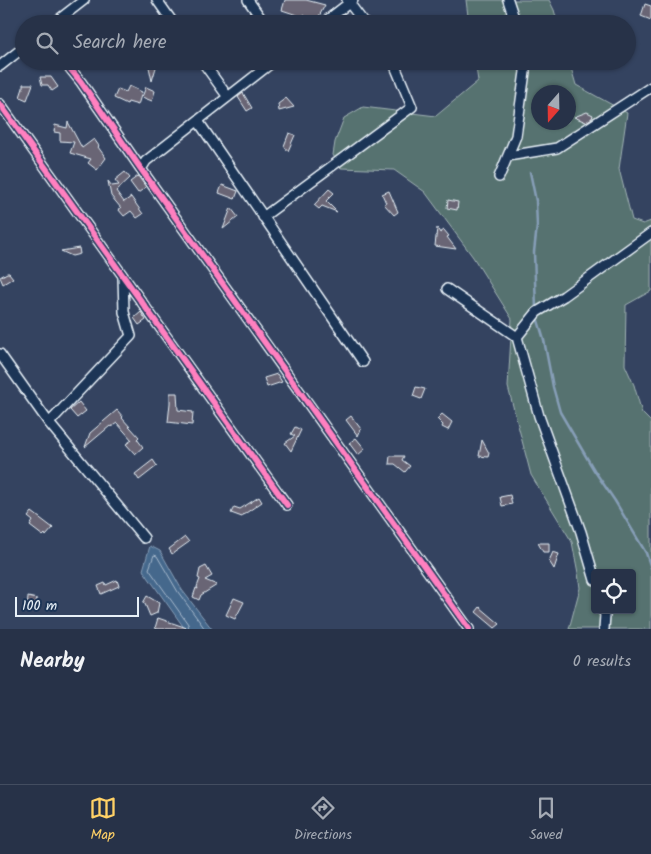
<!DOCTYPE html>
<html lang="en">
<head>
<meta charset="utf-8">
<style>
  :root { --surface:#273248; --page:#2f3a4f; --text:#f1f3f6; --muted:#a4aab4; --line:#434d60; --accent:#ffd166 }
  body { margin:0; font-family:Kalam,sans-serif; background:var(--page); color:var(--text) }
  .controls { position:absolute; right:15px; bottom:15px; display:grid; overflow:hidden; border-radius:5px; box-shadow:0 1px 4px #0004 }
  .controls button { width:45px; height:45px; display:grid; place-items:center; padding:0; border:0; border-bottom:1px solid var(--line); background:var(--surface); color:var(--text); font:25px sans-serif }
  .compass { position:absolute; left:531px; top:85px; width:45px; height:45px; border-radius:50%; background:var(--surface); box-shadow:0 1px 4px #0004; rotate:200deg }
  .scale { position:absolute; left:15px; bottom:12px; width:124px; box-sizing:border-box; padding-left:5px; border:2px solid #e8f1f8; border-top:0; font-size:14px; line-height:18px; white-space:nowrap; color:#e8f1f8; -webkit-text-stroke:4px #1d3557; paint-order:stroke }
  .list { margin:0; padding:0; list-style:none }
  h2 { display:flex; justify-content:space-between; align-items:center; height:65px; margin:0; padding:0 20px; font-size:21px }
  h2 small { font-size:16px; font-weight:400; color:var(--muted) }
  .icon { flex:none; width:28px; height:28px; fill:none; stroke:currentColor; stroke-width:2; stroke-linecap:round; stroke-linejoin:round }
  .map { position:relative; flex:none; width:651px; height:629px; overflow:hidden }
  .search { position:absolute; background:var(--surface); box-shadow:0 1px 4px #0004; left:15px; right:15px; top:15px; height:55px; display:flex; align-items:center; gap:12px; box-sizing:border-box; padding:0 18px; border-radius:28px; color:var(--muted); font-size:19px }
  .sheet { height:155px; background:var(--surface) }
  nav { display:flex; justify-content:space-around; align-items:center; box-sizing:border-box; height:70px; border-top:1px solid var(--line); background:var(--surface); font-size:14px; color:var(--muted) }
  nav a { display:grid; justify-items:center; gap:2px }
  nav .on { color:var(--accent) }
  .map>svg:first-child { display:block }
</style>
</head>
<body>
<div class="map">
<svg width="651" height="629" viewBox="0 0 651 629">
  <rect width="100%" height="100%" fill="#344360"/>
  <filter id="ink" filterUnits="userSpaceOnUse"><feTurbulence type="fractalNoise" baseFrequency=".02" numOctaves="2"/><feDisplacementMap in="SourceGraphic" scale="10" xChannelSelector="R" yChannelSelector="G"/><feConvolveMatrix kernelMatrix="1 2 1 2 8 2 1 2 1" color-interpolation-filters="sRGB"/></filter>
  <g filter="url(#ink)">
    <!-- green -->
    <path fill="#57726f" stroke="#a0b2b4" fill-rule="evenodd" d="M466,0H549L554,10L558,24H469Z
      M475,61H569L576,85L627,113L619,169L632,220L643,224L651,221V291L626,305L625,365L634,385L642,413L651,422V629H569L580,588L578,573L572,542L531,475L508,387L512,319L473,257L425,192L394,170L341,168L333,155L335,142L344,118L363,107L436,116L478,81ZM538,92H568V122H538ZM595,573H632V610H595Z"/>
    <!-- water -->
    <path fill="#45678c" stroke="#869eb7" d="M150,546L160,551L182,590L212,629H185L143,570Z"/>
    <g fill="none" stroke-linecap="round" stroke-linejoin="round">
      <!-- shore -->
      <path stroke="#a7bacd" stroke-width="1" d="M189,629L188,624L149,569L154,555L157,556L178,592L205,629"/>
      <!-- stream -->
      <path stroke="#869eb7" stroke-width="2.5" d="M530,172L536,201L537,226L534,252L536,309
        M537,317L544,340L553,387L560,412L594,470L615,501L646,553L651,568"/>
    </g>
    <!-- building -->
    <path fill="#696574" stroke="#e8f1f8" d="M285,0H306L325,5L316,22L303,15V17L282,10Z
      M645,4L651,6V20L641,16Z
      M150,62L157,64L152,81L149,67Z
      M40,77H51L58,87L52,91L48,85H42Z
      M23,84H33L27,100L20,97L23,88Z
      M129,86L142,92L138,105L128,102L127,104L114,98L118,89L126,92Z
      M146,87L155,91L152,101L142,97Z
      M243,93L252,108L247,111L238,97Z
      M286,98L294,107L279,111L278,104Z
      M587,112L593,115L592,118L586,122L574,117Z
      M68,122L82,148L94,139L99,146L98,147L106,158L97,170L88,163L91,159L70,153L74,142L60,141V133L54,132L55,125L67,128Z
      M289,133L295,135L288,151L284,146Z
      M125,172L130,178L116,191L124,202L131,197L143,214L137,218L131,211L124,216L118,209L121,208L111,196L108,181L112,186L119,185L115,180Z
      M138,176L146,187L138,193L130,182Z
      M222,185L238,191L235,199L219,193Z
      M329,189L334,193L326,201L337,212L322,206L319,209L314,205Z
      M389,191L398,212L394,215L384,204L386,203L382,194Z
      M448,200L458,202L457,210L447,208Z
      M231,208L238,217L223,229Z
      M437,228L440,233L444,230L449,236L447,237L456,249L435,246Z
      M79,248L80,254L72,256L61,251Z
      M7,273H9L13,278L3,284L0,277Z
      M141,312L146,320L139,325L134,318Z
      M277,374L282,382L267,387L264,378Z
      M416,387L425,389L421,399L413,396Z
      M170,393H177L178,410L193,412L192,425L168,422L170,403Z
      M79,402L86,411L77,418L70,410Z
      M117,410L123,417L122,418L139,437L137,439L143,447L135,454L126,444L132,440L117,423L111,427L110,426L85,447L90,433Z
      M442,414L452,422L448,430L442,427L443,425L437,419Z
      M351,416L361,429L358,436L346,420Z
      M295,427L301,430L291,451L285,443L295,436L291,434Z
      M356,438L365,449L358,455L349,443Z
      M482,440L489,453L488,457L479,456Z
      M390,456H404L402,460L410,466L405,472L395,464H389Z
      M153,460L157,466L139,480L135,474Z
      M510,495L512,504L502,506L500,497Z
      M259,497L262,502L243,515L242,517L231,513L234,507L240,509Z
      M32,512L53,528L46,536L45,534L43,536L30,526L33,521L28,517Z
      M185,537L189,542L172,554L169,549Z
      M538,543H549V552H543Z
      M553,552L559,554L554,569L549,561Z
      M206,566L212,576L205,580L217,585L201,595L199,600L193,597L196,588L198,589L197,587L200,579L198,578L200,569Z
      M117,580L119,586L101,594L98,586L105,583L106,585Z
      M147,596L159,603L157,613L150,616L145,604L143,603Z
      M28,597L37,599L35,611L27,608Z
      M234,598L244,602L235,619L226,615Z
      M480,607L500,624L495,628L476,612Z
      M158,618L187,628V629H158L155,628Z"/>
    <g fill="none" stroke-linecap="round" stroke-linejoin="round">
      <!-- minor casing -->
      <g stroke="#e8f1f8" stroke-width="12">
        <path id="minor" d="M157,0L174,24
          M248,0L265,24
          M347,0L365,24
          M508,0L516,24
          M53,24L84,0
          M322,24L353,0
          M64,61L81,82L141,169L469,629
          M202,61L228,97
          M0,66L24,47
          M0,104L287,505
          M198,121L363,362
          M508,156L557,148L651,87
          M141,169L146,161L274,61
          M499,177L516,136L525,72L524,61
          M263,217L412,107L395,66L392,61
          M447,289L517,337L539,416L581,532L595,580
          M517,337L537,312L564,296L651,233
          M0,354L49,423L144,538
          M49,423L131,336L124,312L123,277
          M603,610L605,615L604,629"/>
      </g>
      <!-- minor -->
      <use href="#minor" stroke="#1d3557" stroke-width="9"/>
      <!-- cycleway casing -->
      <g stroke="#1d3557" stroke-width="9">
        <path id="cycleway" d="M64,61L81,82L141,169L469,629
          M0,104L287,505"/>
      </g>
      <!-- cycleway -->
      <use href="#cycleway" stroke="#ff80c0" stroke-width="6"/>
    </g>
  </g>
</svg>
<div class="controls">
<button><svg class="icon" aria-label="locate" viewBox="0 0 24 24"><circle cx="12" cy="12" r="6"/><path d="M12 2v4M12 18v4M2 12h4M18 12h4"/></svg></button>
</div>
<svg class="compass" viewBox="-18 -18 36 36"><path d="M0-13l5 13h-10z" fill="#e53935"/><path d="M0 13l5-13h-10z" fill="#a4aab4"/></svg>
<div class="scale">100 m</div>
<div class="search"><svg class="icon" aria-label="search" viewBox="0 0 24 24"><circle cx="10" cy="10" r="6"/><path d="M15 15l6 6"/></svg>Search here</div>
</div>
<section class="sheet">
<h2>Nearby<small>0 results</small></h2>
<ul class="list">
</ul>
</section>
<nav>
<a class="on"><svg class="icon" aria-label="map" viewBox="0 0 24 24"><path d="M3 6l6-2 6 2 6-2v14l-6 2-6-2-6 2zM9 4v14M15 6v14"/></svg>Map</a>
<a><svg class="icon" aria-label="directions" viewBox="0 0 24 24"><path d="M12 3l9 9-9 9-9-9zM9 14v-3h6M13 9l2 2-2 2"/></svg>Directions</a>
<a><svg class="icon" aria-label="saved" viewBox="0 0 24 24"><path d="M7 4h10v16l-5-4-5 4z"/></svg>Saved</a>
</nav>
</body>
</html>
